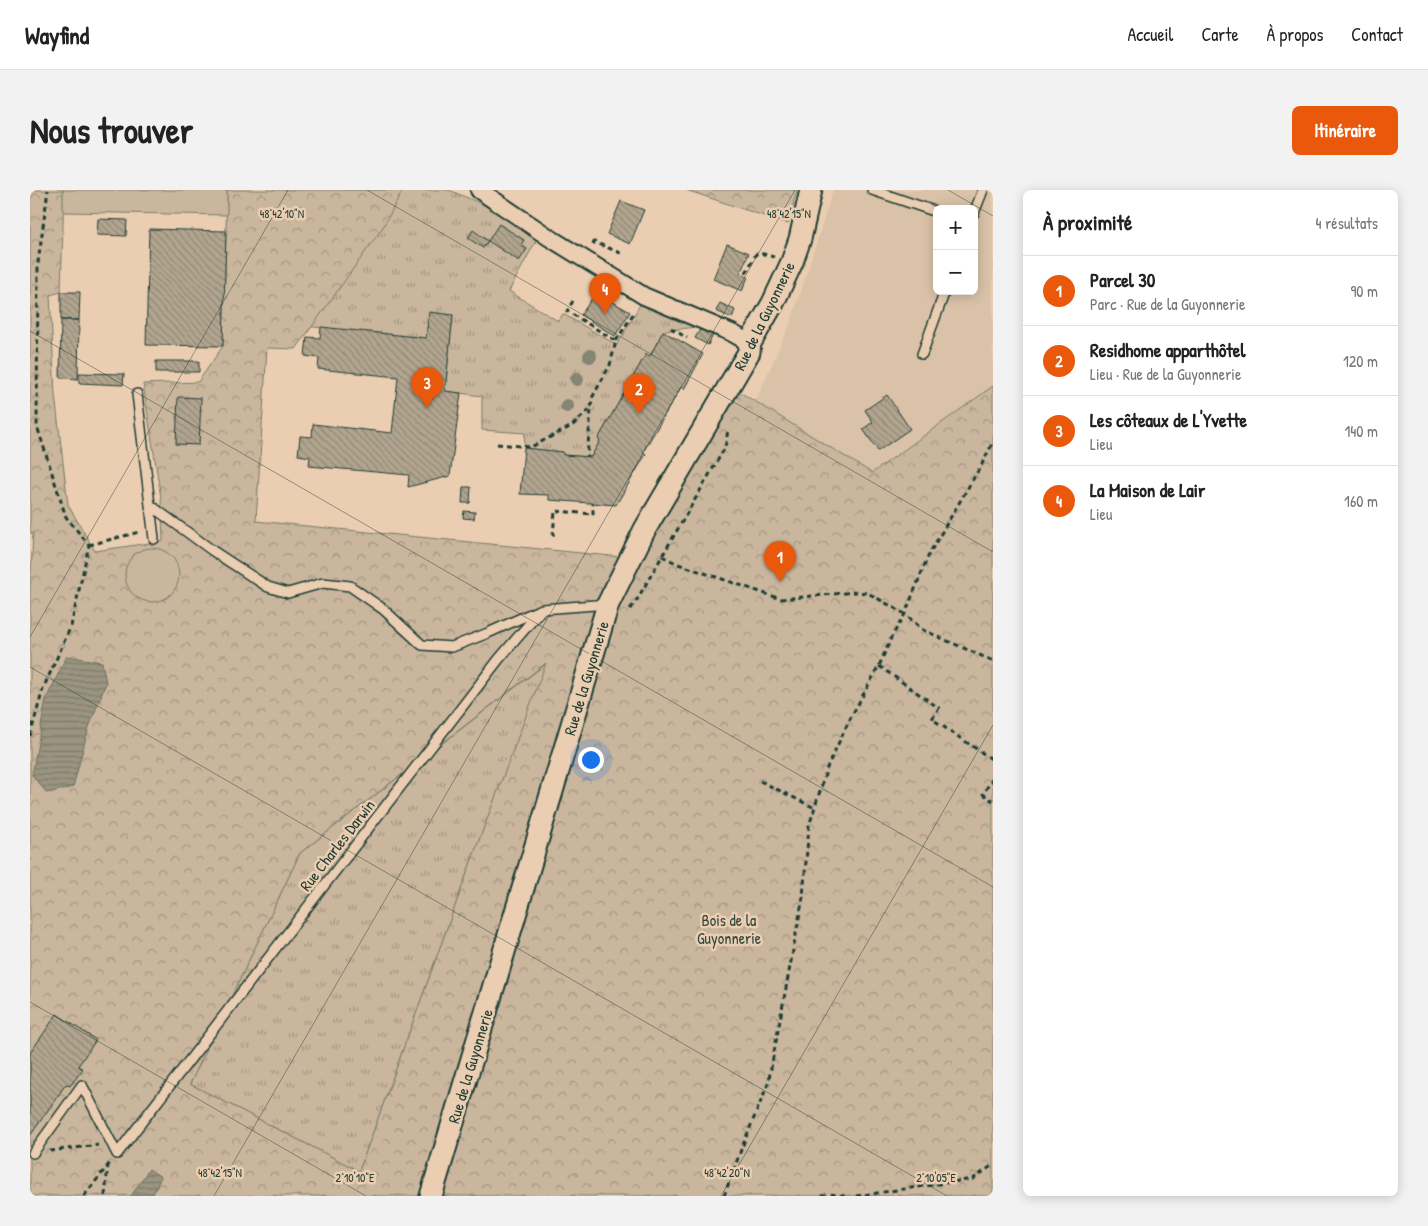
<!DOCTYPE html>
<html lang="fr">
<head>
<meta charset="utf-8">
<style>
  :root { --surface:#fff; --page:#f2f2f2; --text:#222; --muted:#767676; --line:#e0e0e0; --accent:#ea580c }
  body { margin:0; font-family:"Patrick Hand",sans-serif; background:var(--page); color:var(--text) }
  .controls { position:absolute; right:15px; top:15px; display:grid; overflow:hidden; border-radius:8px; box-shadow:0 2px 12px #0003 }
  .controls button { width:45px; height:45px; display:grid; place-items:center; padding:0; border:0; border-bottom:1px solid var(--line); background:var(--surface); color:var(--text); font:25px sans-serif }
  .you { position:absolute; left:560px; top:569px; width:18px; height:18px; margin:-12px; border:4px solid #fff; border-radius:50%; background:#1a73e8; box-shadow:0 0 0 8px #1a73e833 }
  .badge { display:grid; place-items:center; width:32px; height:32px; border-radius:50%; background:var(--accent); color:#fff; font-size:16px; font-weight:700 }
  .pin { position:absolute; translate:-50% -41px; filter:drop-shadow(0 1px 2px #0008) }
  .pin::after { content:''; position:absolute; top:26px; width:18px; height:15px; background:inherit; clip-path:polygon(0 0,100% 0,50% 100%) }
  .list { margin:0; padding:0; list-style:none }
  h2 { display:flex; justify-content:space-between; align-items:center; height:65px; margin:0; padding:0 20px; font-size:21px }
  h2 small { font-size:16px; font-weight:400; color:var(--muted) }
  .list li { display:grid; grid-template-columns:32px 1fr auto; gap:15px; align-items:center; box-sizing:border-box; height:70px; padding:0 20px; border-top:1px solid var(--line) }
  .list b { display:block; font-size:19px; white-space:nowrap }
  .list p { margin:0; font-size:16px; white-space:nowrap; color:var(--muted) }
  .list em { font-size:16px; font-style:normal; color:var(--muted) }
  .map { position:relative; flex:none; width:963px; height:1006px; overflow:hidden; border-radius:8px }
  header { display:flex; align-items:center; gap:30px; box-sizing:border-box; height:70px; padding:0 25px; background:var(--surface); border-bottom:1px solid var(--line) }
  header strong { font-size:24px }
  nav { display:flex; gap:28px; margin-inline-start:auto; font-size:18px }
  .intro { display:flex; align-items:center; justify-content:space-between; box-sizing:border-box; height:120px; padding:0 30px }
  h1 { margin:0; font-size:35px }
  .button { padding:12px 22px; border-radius:8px; background:var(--accent); color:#fff; font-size:18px; font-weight:700 }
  main { display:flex; gap:30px; padding:0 30px }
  aside { flex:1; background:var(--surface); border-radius:8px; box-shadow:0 2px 12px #0003 }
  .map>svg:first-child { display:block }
</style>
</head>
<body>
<header>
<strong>Wayfind</strong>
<nav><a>Accueil</a><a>Carte</a><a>À propos</a><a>Contact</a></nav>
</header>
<div class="intro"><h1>Nous trouver</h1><a class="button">Itinéraire</a></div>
<main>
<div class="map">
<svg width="963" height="1006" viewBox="0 0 963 1006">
  <defs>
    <pattern id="grass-tufts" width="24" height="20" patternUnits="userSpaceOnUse" patternTransform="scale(1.25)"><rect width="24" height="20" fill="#cab69d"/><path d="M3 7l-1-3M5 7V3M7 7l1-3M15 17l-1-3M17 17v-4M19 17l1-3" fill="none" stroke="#a39581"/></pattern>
    <pattern id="forest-crowns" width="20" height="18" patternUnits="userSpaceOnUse" patternTransform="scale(1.25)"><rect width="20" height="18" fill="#cab69d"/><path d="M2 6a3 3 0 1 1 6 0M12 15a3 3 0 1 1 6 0" fill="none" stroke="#a39581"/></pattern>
    <pattern id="water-rules" width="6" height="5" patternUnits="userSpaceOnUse" patternTransform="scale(1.25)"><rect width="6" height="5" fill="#9a9480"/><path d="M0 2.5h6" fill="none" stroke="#7d7a6a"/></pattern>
    <pattern id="building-back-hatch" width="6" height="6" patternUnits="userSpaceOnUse" patternTransform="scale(1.25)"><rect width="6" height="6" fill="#b2a58f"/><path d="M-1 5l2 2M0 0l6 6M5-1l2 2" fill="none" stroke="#908876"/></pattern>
  </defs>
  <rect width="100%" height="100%" fill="#ebceb2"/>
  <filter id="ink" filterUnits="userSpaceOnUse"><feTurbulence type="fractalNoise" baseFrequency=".02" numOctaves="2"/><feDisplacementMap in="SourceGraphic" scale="10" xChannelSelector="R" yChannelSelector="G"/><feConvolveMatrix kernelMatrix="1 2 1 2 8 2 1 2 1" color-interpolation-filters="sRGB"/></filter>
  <g filter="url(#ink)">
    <!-- built -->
    <path fill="#dac2a8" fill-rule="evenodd" d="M803,0H963V196L842,283L725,212L762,129ZM907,19H944V101H907Z"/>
    <!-- grass -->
    <path fill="url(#grass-tufts)" stroke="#747a68" d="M315,0H419L452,14L508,47L479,101L528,131L533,124L587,155L612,111L623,118L666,137L633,141L620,166L612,171L568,249L570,251L561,267L533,265V262L494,258L495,243L452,240V206L415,201L423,125L399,122L396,148L243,133Z
      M517,473L445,661L329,981L160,894L270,663Z"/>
    <!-- forest -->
    <path fill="url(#forest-crowns)" stroke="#747a68" fill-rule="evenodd" d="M0,0H34L31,102L20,105L25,205L38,315L65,361L133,351L131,308L113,194L168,192L193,156L197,0H373L353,37L266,159L237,158L226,331L612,369L662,277L708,201L842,283L963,196V1006H0V401L3,343H0ZM516,473L445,661L329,981L160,894L270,663Z
      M656,0H767L758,34Z"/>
    <!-- pitch -->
    <path fill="#cab69d" stroke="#747a68" d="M33,0H197V25L33,22Z
      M95 385a27 27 0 1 1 54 0a27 27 0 1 1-54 0Z"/>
    <!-- water -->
    <path fill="url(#water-rules)" stroke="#697162" d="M37,466L72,472L76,493L58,540L43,597L17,603L2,585L16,509Z
      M119,979L131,987L122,1006H101Z"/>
    <!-- building -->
    <path fill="url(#building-back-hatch)" stroke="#1f3d34" d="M591,11L614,20L600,54L577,44Z
      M68,29L97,30L96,46L67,45Z
      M469,34L494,50L491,55L497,59L489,71L458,51Z
      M119,39L196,41L193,156L116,155Z
      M443,40L458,51L453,58L438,48Z
      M697,54L719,63L710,84L718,87L712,101L683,89Z
      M31,102H50L49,130H31Z
      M566,102L600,122L585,146L551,125Z
      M690,113L705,120L702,128L686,121Z
      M399,122L423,125L415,201L431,203L420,286L378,297L379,285L279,276L280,267L268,265L270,246L282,247L283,234L362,243L368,187L288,179L289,168L275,166L277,147L290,148L291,137L396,148Z
      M31,130H49L48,189L30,188Z
      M671,138L683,145L678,155L665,148Z
      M633,141L673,164L654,199L651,197L613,262L616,264L586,315L519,310V305L490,304L494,258L533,262V265L561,267L570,251L568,249L612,171L616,164L620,166Z
      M126,171H169V182H126Z
      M49,183L94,184L93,195L49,193Z
      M857,205L880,239L848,261L833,239L843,232L835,220Z
      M148,207L171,208L169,255L146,254Z
      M433,297H441L440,313H432Z
      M434,321L445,322L444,329L433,328Z
      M27,824L66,850L48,876L53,879L40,896L36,894L0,946V863Z"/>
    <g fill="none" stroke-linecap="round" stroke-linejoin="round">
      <!-- service casing -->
      <g stroke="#1f3d34" stroke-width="12">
        <path id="service" d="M842,0L907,22
          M944,23L953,0
          M892,164L915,101
          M107,204L124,349
          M120,315L183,361L238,397L258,403L293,393L320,396L353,419L392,455L422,457L458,443L509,420
          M3,963L52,895L87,964L469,469L512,419L578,414"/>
      </g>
      <!-- minor casing -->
      <g stroke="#1f3d34" stroke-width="20">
        <path id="minor" d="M449,0L520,48L614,106L702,143L720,153"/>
      </g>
      <!-- tertiary casing -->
      <g stroke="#1f3d34" stroke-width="25">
        <path id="tertiary" d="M401,1006L578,414L615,339L719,162L720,153L743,113L762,72L770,49L781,0"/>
      </g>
      <!-- path -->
      <path stroke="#1f3d34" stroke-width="3" stroke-dasharray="5 4" stroke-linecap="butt" d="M563,55L564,52L593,64
        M716,83L726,64L730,63L744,67
        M543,111L537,121L586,151L580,175L562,208L557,267
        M641,138L657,148
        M586,151L605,121
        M467,254L501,257L542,236L560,219
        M523,346L525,321L563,324V313
        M59,355L109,342
        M632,366L648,374L751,409L826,402L838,403L875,424L893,440L963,471
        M600,419L605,413L693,261L696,253L698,239
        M849,476L909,518L902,529L963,570
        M0,546L13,499L41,436L59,355L36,327L7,236L8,73L18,0
        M963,588L953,604L963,611
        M730,591L785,618
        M20,961L68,955
        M54,1006L80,973
        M75,1006L78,975
        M694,1006L712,957L738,894L773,707L779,636L798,575L822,525L849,476L861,448L875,424L899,364L952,274L963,252
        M792,1006L799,1004L816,1006
        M826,1006L943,989L963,975"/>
      <!-- service -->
      <use href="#service" stroke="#ebceb2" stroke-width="9"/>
      <!-- minor -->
      <use href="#minor" stroke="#ebceb2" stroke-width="16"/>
      <!-- tertiary -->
      <use href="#tertiary" stroke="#ebceb2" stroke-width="21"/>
    </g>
    <!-- trees -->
    <g fill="#848572">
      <circle cx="560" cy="166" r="7"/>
      <circle cx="547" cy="189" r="7"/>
      <circle cx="537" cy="216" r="7"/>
    </g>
  </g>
  <!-- ticks -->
  <path fill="none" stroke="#1f3d34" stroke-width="1" stroke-opacity="0.45" d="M337,0L963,362M918,0L963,26M0,141L963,697M0,447L258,0M0,477L917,1006M0,812L336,1006M184,1006L765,0M691,1006L963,535"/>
  <g text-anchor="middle" stroke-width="5" stroke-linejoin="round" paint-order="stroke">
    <!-- street labels -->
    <g font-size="16" fill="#1f3d34" stroke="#ebceb2">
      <text transform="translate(734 126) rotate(-64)" y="6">Rue de la Guyonnerie</text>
      <text transform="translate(556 488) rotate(-73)" y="6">Rue de la Guyonnerie</text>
      <text transform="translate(307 655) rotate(-52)" y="6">Rue Charles Darwin</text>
      <text transform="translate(440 876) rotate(-73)" y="6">Rue de la Guyonnerie</text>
    </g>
    <!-- park labels -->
    <g font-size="16" fill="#30493e" stroke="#ebceb2">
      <text x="699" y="736">Bois de la<tspan x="699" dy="18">Guyonnerie</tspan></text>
    </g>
  </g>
  <g font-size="12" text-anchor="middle" fill="#1f3d34" stroke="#ebceb2" stroke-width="5" stroke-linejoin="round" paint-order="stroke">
    <text x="252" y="28">48°42'10"N</text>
    <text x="759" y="28">48°42'15"N</text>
    <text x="190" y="987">48°42'15"N</text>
    <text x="697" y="987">48°42'20"N</text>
    <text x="325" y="992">2°10'10"E</text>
    <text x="906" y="992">2°10'05"E</text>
  </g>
</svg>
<div class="controls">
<button>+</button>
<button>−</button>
</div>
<div class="you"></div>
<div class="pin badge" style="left:750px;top:392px">1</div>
<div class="pin badge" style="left:609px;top:224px">2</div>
<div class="pin badge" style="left:397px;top:218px">3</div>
<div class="pin badge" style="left:575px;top:124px">4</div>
</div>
<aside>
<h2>À proximité<small>4 résultats</small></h2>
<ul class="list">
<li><span class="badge">1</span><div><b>Parcel 30</b><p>Parc · Rue de la Guyonnerie</p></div><em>90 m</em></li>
<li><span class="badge">2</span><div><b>Residhome apparthôtel</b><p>Lieu · Rue de la Guyonnerie</p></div><em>120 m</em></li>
<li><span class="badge">3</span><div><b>Les côteaux de L'Yvette</b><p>Lieu</p></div><em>140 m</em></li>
<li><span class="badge">4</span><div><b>La Maison de Lair</b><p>Lieu</p></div><em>160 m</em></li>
</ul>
</aside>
</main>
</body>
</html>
